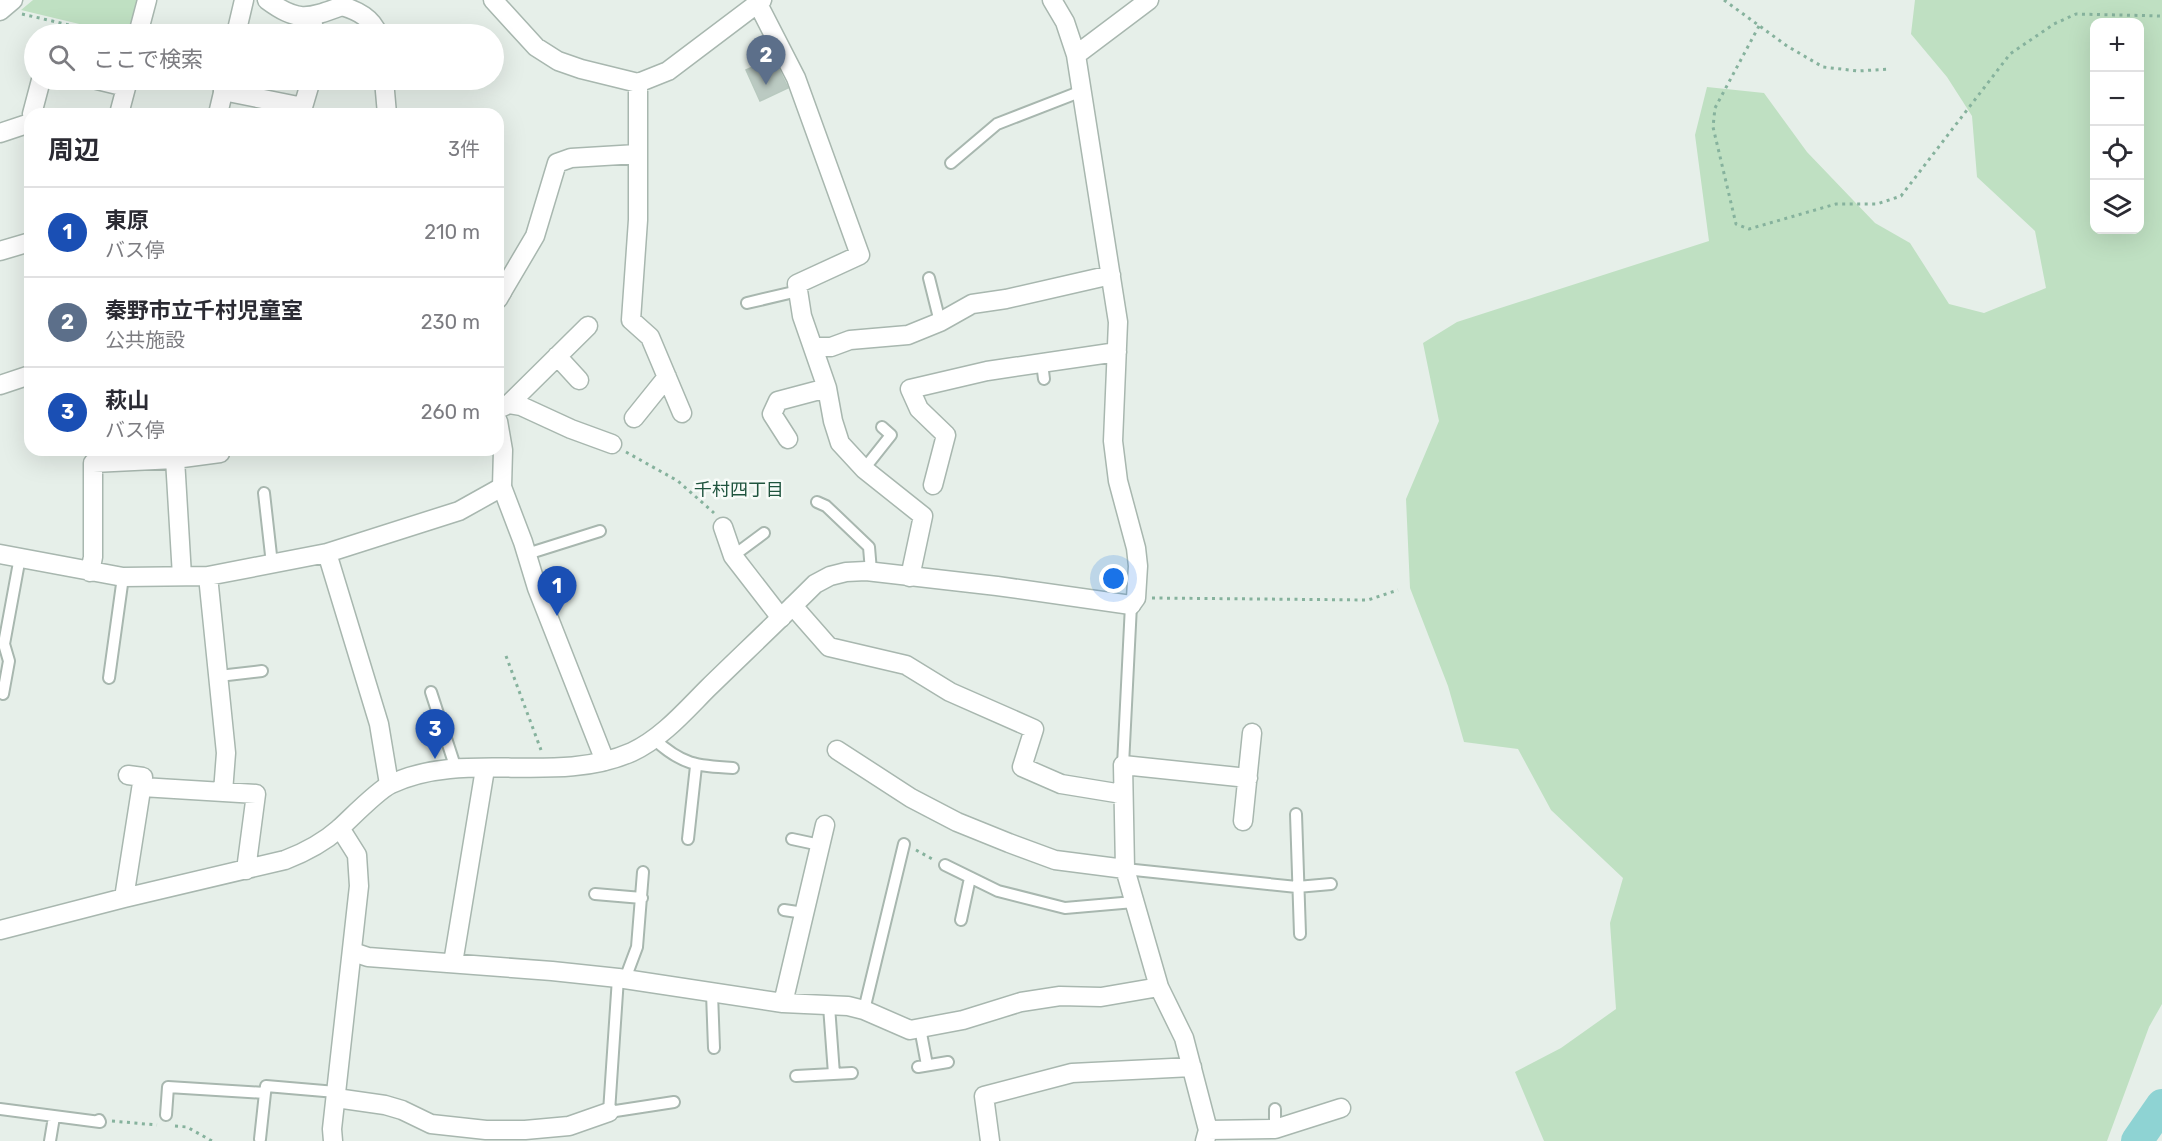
<!DOCTYPE html>
<html lang="ja">
<head>
<meta charset="utf-8">
<style>
  :root { --surface:#fff; --page:#f2f2f3; --text:#2b2b33; --muted:#7c7c81; --line:#e1e1e2; --accent:#854847 }
  body { margin:0; font-family:Rubik,"Noto Sans JP",sans-serif; background:var(--page); color:var(--text) }
  .controls { position:absolute; right:18px; top:18px; display:grid; overflow:hidden; border-radius:12px; box-shadow:0 6px 24px #0002 }
  .controls button { width:54px; height:54px; display:grid; place-items:center; padding:0; border:0; border-bottom:2px solid var(--line); background:var(--surface); color:var(--text); font:30px sans-serif }
  .you { position:absolute; left:1114px; top:579px; width:21px; height:21px; margin:-15px; border:4px solid #fff; border-radius:50%; background:#1a73e8; box-shadow:0 0 0 9px #1a73e833 }
  .badge { display:grid; place-items:center; width:39px; height:39px; border-radius:50%; background:var(--accent); color:#fff; font-size:20px; font-weight:700 }
  .pin { position:absolute; translate:-50% -50px; filter:drop-shadow(0 2px 3px #0008) }
  .pin::after { content:''; position:absolute; top:32px; width:21px; height:18px; background:inherit; clip-path:polygon(0 0,100% 0,50% 100%) }
  .list { margin:0; padding:0; list-style:none }
  h2 { display:flex; justify-content:space-between; align-items:center; height:78px; margin:0; padding:0 24px; font-size:26px }
  h2 small { font-size:20px; font-weight:400; color:var(--muted) }
  .list li { display:grid; grid-template-columns:39px 1fr auto; gap:18px; align-items:center; box-sizing:border-box; height:90px; padding:0 24px; border-top:2px solid var(--line) }
  .list b { display:block; font-size:22px; white-space:nowrap }
  .list p { margin:0; font-size:20px; white-space:nowrap; color:var(--muted) }
  .list em { font-size:20px; font-style:normal; color:var(--muted) }
  .icon { flex:none; width:33px; height:33px; fill:none; stroke:currentColor; stroke-width:2; stroke-linecap:round; stroke-linejoin:round }
  .map { position:relative; flex:none; width:2162px; height:1141px; overflow:hidden }
  .search { position:absolute; background:var(--surface); box-shadow:0 6px 24px #0002; left:24px; top:24px; width:480px; height:66px; display:flex; align-items:center; gap:15px; box-sizing:border-box; padding:0 21px; border-radius:33px; color:var(--muted); font-size:22px }
  .panel { position:absolute; background:var(--surface); box-shadow:0 6px 24px #0002; left:24px; top:108px; width:480px; height:348px; border-radius:18px }
  .map>svg:first-child { display:block }
</style>
</head>
<body>
<div class="map">
<svg width="2162" height="1141" viewBox="0 0 2162 1141">
  <rect width="100%" height="100%" fill="#e6efe9"/>
  <!-- green -->
  <path fill="#bfe0c2" fill-rule="evenodd" d="M33,0H140L131,34H121L21,10Z
    M1915,0H2162V1004L2149,1027L2107,1141H1544L1515,1072L1561,1048L1616,1009L1610,923L1623,878L1551,810L1518,749L1464,742L1448,686L1410,588L1406,499L1439,421L1423,343L1457,322L1709,241L1695,135L1707,87L1764,93L1807,152L1875,223L1910,243L1949,304L1984,313L2046,288L2035,231L1977,177L1972,116L1947,77L1911,34ZM2094,22H2140V230H2094Z"/>
  <g fill="none" stroke-linecap="round" stroke-linejoin="round">
    <!-- river -->
    <path stroke="#8ed3d3" stroke-width="32" d="M2137,1141L2162,1105"/>
  </g>
  <!-- building -->
  <path fill="#bbcac2" stroke="#b8c9bf" stroke-width="1.5" d="M771,53L788,88L760,101L746,70L762,63V57Z"/>
  <g fill="none" stroke-linecap="round" stroke-linejoin="round">
    <!-- service casing -->
    <g stroke="#a8b7af" stroke-width="14">
      <path id="service" d="M951,163L997,124L1082,91
        M929,278L940,322
        M747,303L798,291
        M1042,363L1044,379
        M864,469L891,435L882,427
        M264,493L272,564
        M817,502L826,506L869,547L871,571
        M527,554L600,531
        M733,556L764,533
        M219,676L262,671
        M109,678L123,577
        M431,692L456,769
        M3,694L9,661L4,644L20,557
        M654,739C682,765 697,766 733,768
        M1123,765L1131,605
        M1296,814L1300,934
        M688,839L696,766
        M792,839L820,845
        M945,865L998,891L1065,908L1134,902
        M1125,869L1297,887L1331,884
        M595,894L642,898
        M784,910L804,913
        M961,920L970,878
        M618,978L609,1112L674,1102
        M625,979L637,947L643,872
        M712,993L714,1048
        M829,1006L834,1074
        M864,1010L904,844
        M920,1028L927,1065
        M918,1067L948,1062
        M796,1076L852,1073
        M0,1109L100,1122L99,1120
        M1275,1109V1129
        M166,1115L168,1087L265,1093L266,1086L336,1092
        M260,1139L265,1093
        M50,1141L54,1117"/>
    </g>
    <!-- minor casing -->
    <g stroke="#a8b7af" stroke-width="21">
      <path id="minor" d="M493,0L536,47L558,61L581,69L638,83L668,71L762,0
        M1052,0L1065,22L1076,55L1118,322L1113,441L1118,481L1136,548L1138,566L1136,598L1131,605
        M758,4L796,78L860,255L797,284L802,316L827,388L833,421L840,443L864,469L923,516L910,577
        M312,16L314,34
        M138,34L147,0
        M1076,55L1149,0
        M97,80L126,87
        M638,83V220L631,320L650,337L682,413
        M223,91L303,107L311,80
        M32,114L41,80
        M119,114L128,80
        M0,133L30,123
        M502,292L535,236L557,163L571,158L637,154
        M813,347H831L850,340L908,335L940,322L972,304L1006,299L1111,275
        M557,356L579,380
        M509,404L521,406L571,429L612,444
        M498,409L509,404L588,326
        M634,418L667,377
        M788,439L772,414L778,401L827,388
        M175,459L220,453
        M933,485L946,435L919,409L910,389L987,371L1117,352
        M723,527L733,556L781,618
        M327,553L379,724L389,784
        M0,554L123,577L208,576L327,553L459,511L502,487
        M90,572L93,557V463L175,459L182,576
        M208,576L226,753L223,792
        M793,606L829,647L906,665L950,692L1034,729L1022,767L1061,784L1122,794
        M837,750L911,798L957,822L1009,843L1055,860L1125,869
        M142,787L256,794L246,870
        M1243,821L1252,733
        M124,898L143,777L128,775
        M0,930L124,898L285,860C306,852 323,843 340,828
        M353,952L368,957L552,971L618,978L783,1003L848,1006L864,1010L910,1030L963,1020L1021,1002L1060,996L1101,997L1159,987
        M453,963L485,769
        M783,1003L825,825
        M336,1098L385,1105L402,1110L431,1124L486,1130H525L569,1126L609,1112
        M1208,1130L1275,1129L1341,1108
        M990,1141L984,1096L1072,1073L1192,1067
        M1205,1141L1208,1130L1184,1038L1159,987L1125,869L1123,765L1248,778"/>
    </g>
    <!-- tertiary casing -->
    <g stroke="#a8b7af" stroke-width="21">
      <path id="tertiary" d="M267,0C297,22 307,19 342,6C358,11 372,18 378,34
        M0,11L13,0
        M236,34L244,0
        M384,80L387,114
        M218,114L226,80
        M0,251L30,242
        M498,288L502,292L498,299
        M0,385L30,375
        M498,421L503,450L502,487L523,542L537,588L605,761
        M333,1141L332,1129L359,886L357,855L340,828C352,817 378,790 391,784C465,749 555,786 632,752C662,738 685,711 708,688C744,653 780,619 815,584L830,576L846,572L866,571L997,586L1131,605"/>
    </g>
    <!-- path -->
    <path stroke="#86b29d" stroke-width="3" stroke-dasharray="3 4.5" stroke-linecap="butt" d="M1724,0L1787,46L1823,67L1858,71L1890,69
      M22,14L108,34
      M1759,26L1715,108L1713,127L1736,224L1749,229L1836,204H1877L1901,196L2010,54L2054,24L2076,14L2162,16
      M626,452L678,481L714,513
      M1152,598L1368,600L1398,590
      M506,656L541,750
      M916,850L934,860
      M112,1121L157,1125
      M175,1126L187,1127L212,1141"/>
    <!-- service -->
    <use href="#service" stroke="#fff" stroke-width="10"/>
    <!-- minor -->
    <use href="#minor" stroke="#fff" stroke-width="18"/>
    <!-- tertiary -->
    <use href="#tertiary" stroke="#fff" stroke-width="18"/>
  </g>
  <g text-anchor="middle" stroke-width="5" stroke-linejoin="round" paint-order="stroke">
    <!-- neighbourhood labels -->
    <g font-size="18" fill="#1f543e" stroke="#f7fbf8">
      <text x="739" y="496">千村四丁目</text>
    </g>
  </g>
</svg>
<div class="controls">
<button>+</button>
<button>−</button>
<button><svg class="icon" aria-label="locate" viewBox="0 0 24 24"><circle cx="12" cy="12" r="6"/><path d="M12 2v4M12 18v4M2 12h4M18 12h4"/></svg></button>
<button><svg class="icon" aria-label="layers" viewBox="0 0 24 24"><path d="M12 4l9 5-9 5-9-5zM3 14l9 5 9-5"/></svg></button>
</div>
<div class="you"></div>
<div class="pin badge" style="left:557px;top:616px;background:#1a4fb4">1</div>
<div class="pin badge" style="left:766px;top:85px;background:#5c6f8a">2</div>
<div class="pin badge" style="left:435px;top:759px;background:#1a4fb4">3</div>
<div class="search"><svg class="icon" aria-label="search" viewBox="0 0 24 24"><circle cx="10" cy="10" r="6"/><path d="M15 15l6 6"/></svg>ここで検索</div>
<section class="panel">
<h2>周辺<small>3件</small></h2>
<ul class="list">
<li><span class="badge" style="background:#1a4fb4">1</span><div><b>東原</b><p>バス停</p></div><em>210 m</em></li>
<li><span class="badge" style="background:#5c6f8a">2</span><div><b>秦野市立千村児童室</b><p>公共施設</p></div><em>230 m</em></li>
<li><span class="badge" style="background:#1a4fb4">3</span><div><b>萩山</b><p>バス停</p></div><em>260 m</em></li>
</ul>
</section>
</div>
</body>
</html>
